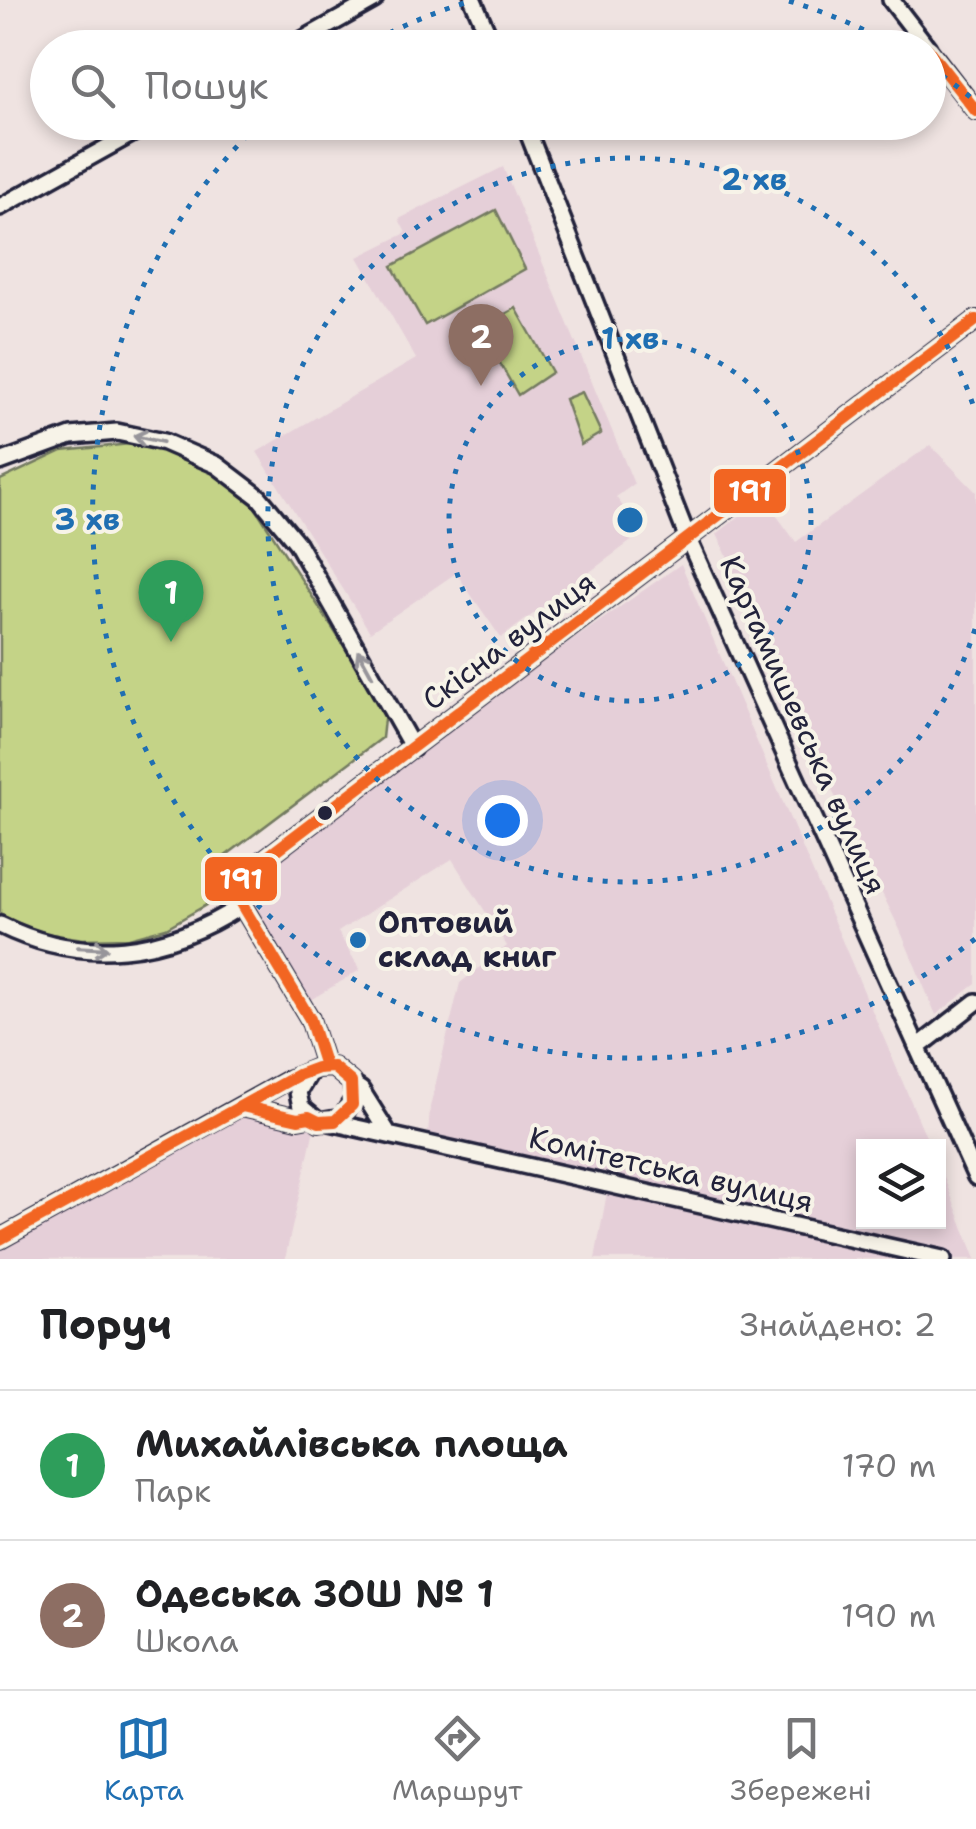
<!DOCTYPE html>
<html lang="uk">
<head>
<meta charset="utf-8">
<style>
  :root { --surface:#fff; --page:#f2f2f2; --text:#202124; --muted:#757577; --line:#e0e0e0; --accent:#1f6fb2 }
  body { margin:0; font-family:"Shantell Sans",sans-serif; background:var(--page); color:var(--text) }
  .controls { position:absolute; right:30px; bottom:30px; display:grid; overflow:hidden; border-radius:0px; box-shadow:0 5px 15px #0003 }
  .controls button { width:90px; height:90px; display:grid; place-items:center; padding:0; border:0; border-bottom:2px solid var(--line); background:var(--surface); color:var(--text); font:50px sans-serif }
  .you { position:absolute; left:502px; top:820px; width:35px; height:35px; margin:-25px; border:8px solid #fff; border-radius:50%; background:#1a73e8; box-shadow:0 0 0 15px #1a73e833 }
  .badge { display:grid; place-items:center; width:65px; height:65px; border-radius:50%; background:var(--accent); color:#fff; font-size:32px; font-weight:700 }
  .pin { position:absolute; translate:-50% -82px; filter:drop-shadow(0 2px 5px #0008) }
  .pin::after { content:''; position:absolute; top:52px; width:35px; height:30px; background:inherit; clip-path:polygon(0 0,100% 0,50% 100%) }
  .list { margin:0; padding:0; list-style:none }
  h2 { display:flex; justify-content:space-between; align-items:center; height:130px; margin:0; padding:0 40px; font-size:42px }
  h2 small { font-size:32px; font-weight:400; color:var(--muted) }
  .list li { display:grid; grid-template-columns:65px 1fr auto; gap:30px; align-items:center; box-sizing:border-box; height:150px; padding:0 40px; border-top:2px solid var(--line) }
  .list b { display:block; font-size:38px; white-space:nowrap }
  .list p { margin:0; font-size:32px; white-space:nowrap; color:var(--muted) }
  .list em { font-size:32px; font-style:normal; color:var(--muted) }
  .icon { flex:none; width:55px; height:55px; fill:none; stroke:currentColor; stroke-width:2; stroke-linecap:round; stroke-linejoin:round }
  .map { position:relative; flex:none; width:976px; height:1259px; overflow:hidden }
  .search { position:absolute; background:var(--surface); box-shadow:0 5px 15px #0003; left:30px; right:30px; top:30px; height:110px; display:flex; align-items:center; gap:25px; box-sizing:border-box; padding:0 35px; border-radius:55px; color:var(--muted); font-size:38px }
  .sheet { height:430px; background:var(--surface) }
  nav { display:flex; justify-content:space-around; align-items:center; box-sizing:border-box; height:140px; border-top:2px solid var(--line); background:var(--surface); font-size:28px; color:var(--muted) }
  nav a { display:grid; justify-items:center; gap:5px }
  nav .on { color:var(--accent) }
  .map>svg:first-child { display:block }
</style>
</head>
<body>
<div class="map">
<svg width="976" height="1259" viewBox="0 0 976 1259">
  <rect width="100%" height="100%" fill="#efe3e1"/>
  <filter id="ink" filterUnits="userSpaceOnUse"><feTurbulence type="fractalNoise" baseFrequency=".01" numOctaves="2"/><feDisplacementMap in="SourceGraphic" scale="20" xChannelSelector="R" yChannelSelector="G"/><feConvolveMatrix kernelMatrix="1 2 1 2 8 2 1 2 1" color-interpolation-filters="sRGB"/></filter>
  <g filter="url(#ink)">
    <!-- built -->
    <path fill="#e5cfd8" d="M503,167L634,484L616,497L642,533L501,638L456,573L370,632L257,452L416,359L358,257L406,233L399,219Z
      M930,445L976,492V984L936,1015L900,930L838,803L717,534L763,497L796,542Z
      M681,564L930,1146H864V1222H938L939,1165L976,1259H951L428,1136L430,1107L460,983L507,946L452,859L338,932L360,970L302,1005L243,905L242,878L280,846Z
      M234,1113L314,1129L285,1259H0V1241Z
      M608,1187L913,1259H595Z"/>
    <!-- green -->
    <path fill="#c4d387" stroke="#737a61" stroke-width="2.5" d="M496,210L525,269L425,325L392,266Z
      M516,308L552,372L518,395L480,328Z
      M582,392L601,433L581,445L565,399Z
      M130,444L183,453L242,487L385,710L382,738L216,863L206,905L166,928L129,938L83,939L37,932L0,914V480L62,451Z"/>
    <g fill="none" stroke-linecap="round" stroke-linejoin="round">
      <!-- street casing -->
      <g stroke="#22223b" stroke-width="22">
        <path id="street" d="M473,0L494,48
          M891,0L928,48
          M288,48L374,0
          M928,49L976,111
          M524,122L688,539L976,1177
          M0,207L153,122
          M0,462L71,436L117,432L164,442L217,465L259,497L297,543L413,748
          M0,925C83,966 166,955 242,905
          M918,1047L976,1002
          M325,1066L310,1019L242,905L239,892L241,877L976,320
          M352,1084L361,1090L388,1133
          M242,1106L298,1119L309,1117
          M330,1122L943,1259
          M0,1239L288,1080L317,1068L333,1067L351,1082L354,1098L342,1118L319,1122L301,1107L298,1092L310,1072"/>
      </g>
      <!-- street -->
      <use href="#street" stroke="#f7f3e8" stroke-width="15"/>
      <!-- bus-1 casing -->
      <g stroke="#f7f3e8" stroke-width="20">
        <path id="bus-1" d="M928,50L976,111
          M325,1066L310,1019L242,905L239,892L241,877L976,320
          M333,1067L351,1082L352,1105L335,1121L319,1122L309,1117L298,1119L242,1106L0,1239L298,1075L317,1068Z"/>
      </g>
      <!-- bus-1 -->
      <use href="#bus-1" stroke="#f26522" stroke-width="12"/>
    </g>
    <!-- one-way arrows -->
    <defs><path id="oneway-shaft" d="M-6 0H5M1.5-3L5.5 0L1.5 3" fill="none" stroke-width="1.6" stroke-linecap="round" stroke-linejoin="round" transform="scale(2.5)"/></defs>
    <g stroke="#97959a">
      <use href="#oneway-shaft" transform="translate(148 439) rotate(-168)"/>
      <use href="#oneway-shaft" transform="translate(365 663) rotate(-119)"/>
      <use href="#oneway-shaft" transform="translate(93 948) rotate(3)"/>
    </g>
  </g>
  <!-- distance rings -->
  <g fill="none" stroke="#1f6fb2" stroke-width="5" stroke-dasharray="5 10">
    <circle cx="630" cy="520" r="181"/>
    <path d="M975 629A362 362 0 1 1 975 411"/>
    <path d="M975 939A543 543 0 0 1 260 123M363 47A543 543 0 0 1 471 1M789 1A543 543 0 0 1 897 47M930 67A543 543 0 0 1 975 101"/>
  </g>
  <!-- markers -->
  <circle fill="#22223b" stroke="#f7f3e8" stroke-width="4" cx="325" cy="813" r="9"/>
  <circle fill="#1f6fb2" stroke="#f7f3e8" stroke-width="4" cx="358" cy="940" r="10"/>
  <g text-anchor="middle" stroke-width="8" stroke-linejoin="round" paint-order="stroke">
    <!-- street labels -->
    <g font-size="30" fill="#22223b" stroke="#f7f3e8">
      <text transform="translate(509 641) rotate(-37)" y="10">Cкісна вулиця</text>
      <text transform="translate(803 725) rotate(66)" y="10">Картамишевська вулиця</text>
      <text transform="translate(671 1170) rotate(13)" y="10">Комітетська вулиця</text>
    </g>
    <!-- poi labels -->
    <g font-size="30" font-weight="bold" fill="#22223b" stroke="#f7f3e8" text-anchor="start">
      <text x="378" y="933">Оптовий<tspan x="378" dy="34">склад книг</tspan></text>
    </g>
  </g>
  <circle cx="630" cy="520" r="15" fill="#1f6fb2" stroke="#f7f3e8" stroke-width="5"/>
  <g font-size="30" text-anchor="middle" font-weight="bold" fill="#1f6fb2" stroke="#f7f3e8" stroke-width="8" stroke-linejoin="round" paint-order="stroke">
    <text x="754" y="190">2 хв</text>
    <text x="630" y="349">1 хв</text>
    <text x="87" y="530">3 хв</text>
  </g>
  <g stroke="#f7f3e8" stroke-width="4">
    <rect x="712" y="467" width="76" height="48" rx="10" fill="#f26522"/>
    <rect x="203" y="855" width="76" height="48" rx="10" fill="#f26522"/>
  </g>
  <g font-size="28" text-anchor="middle" font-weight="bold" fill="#fff">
    <text x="750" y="501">191</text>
    <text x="241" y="889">191</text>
  </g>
</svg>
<div class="controls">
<button><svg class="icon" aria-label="layers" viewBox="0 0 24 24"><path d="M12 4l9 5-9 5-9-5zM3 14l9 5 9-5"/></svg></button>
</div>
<div class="you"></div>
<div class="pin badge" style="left:171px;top:642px;background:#2e9e5b">1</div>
<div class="pin badge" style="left:481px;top:386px;background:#8d6e63">2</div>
<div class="search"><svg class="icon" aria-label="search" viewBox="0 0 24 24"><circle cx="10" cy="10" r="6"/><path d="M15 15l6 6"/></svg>Пошук</div>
</div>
<section class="sheet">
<h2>Поруч<small>Знайдено: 2</small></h2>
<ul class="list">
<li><span class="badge" style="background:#2e9e5b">1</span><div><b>Михайлівська площа</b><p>Парк</p></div><em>170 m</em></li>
<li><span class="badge" style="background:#8d6e63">2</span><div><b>Одеська ЗОШ № 1</b><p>Школа</p></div><em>190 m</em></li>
</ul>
</section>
<nav>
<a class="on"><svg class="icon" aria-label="map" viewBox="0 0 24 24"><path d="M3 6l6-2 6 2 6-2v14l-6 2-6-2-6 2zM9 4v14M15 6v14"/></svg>Карта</a>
<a><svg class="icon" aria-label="directions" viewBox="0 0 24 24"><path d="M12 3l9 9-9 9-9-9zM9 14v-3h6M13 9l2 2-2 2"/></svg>Маршрут</a>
<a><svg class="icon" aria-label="saved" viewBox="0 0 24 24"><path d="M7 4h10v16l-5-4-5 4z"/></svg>Збережені</a>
</nav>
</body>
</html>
